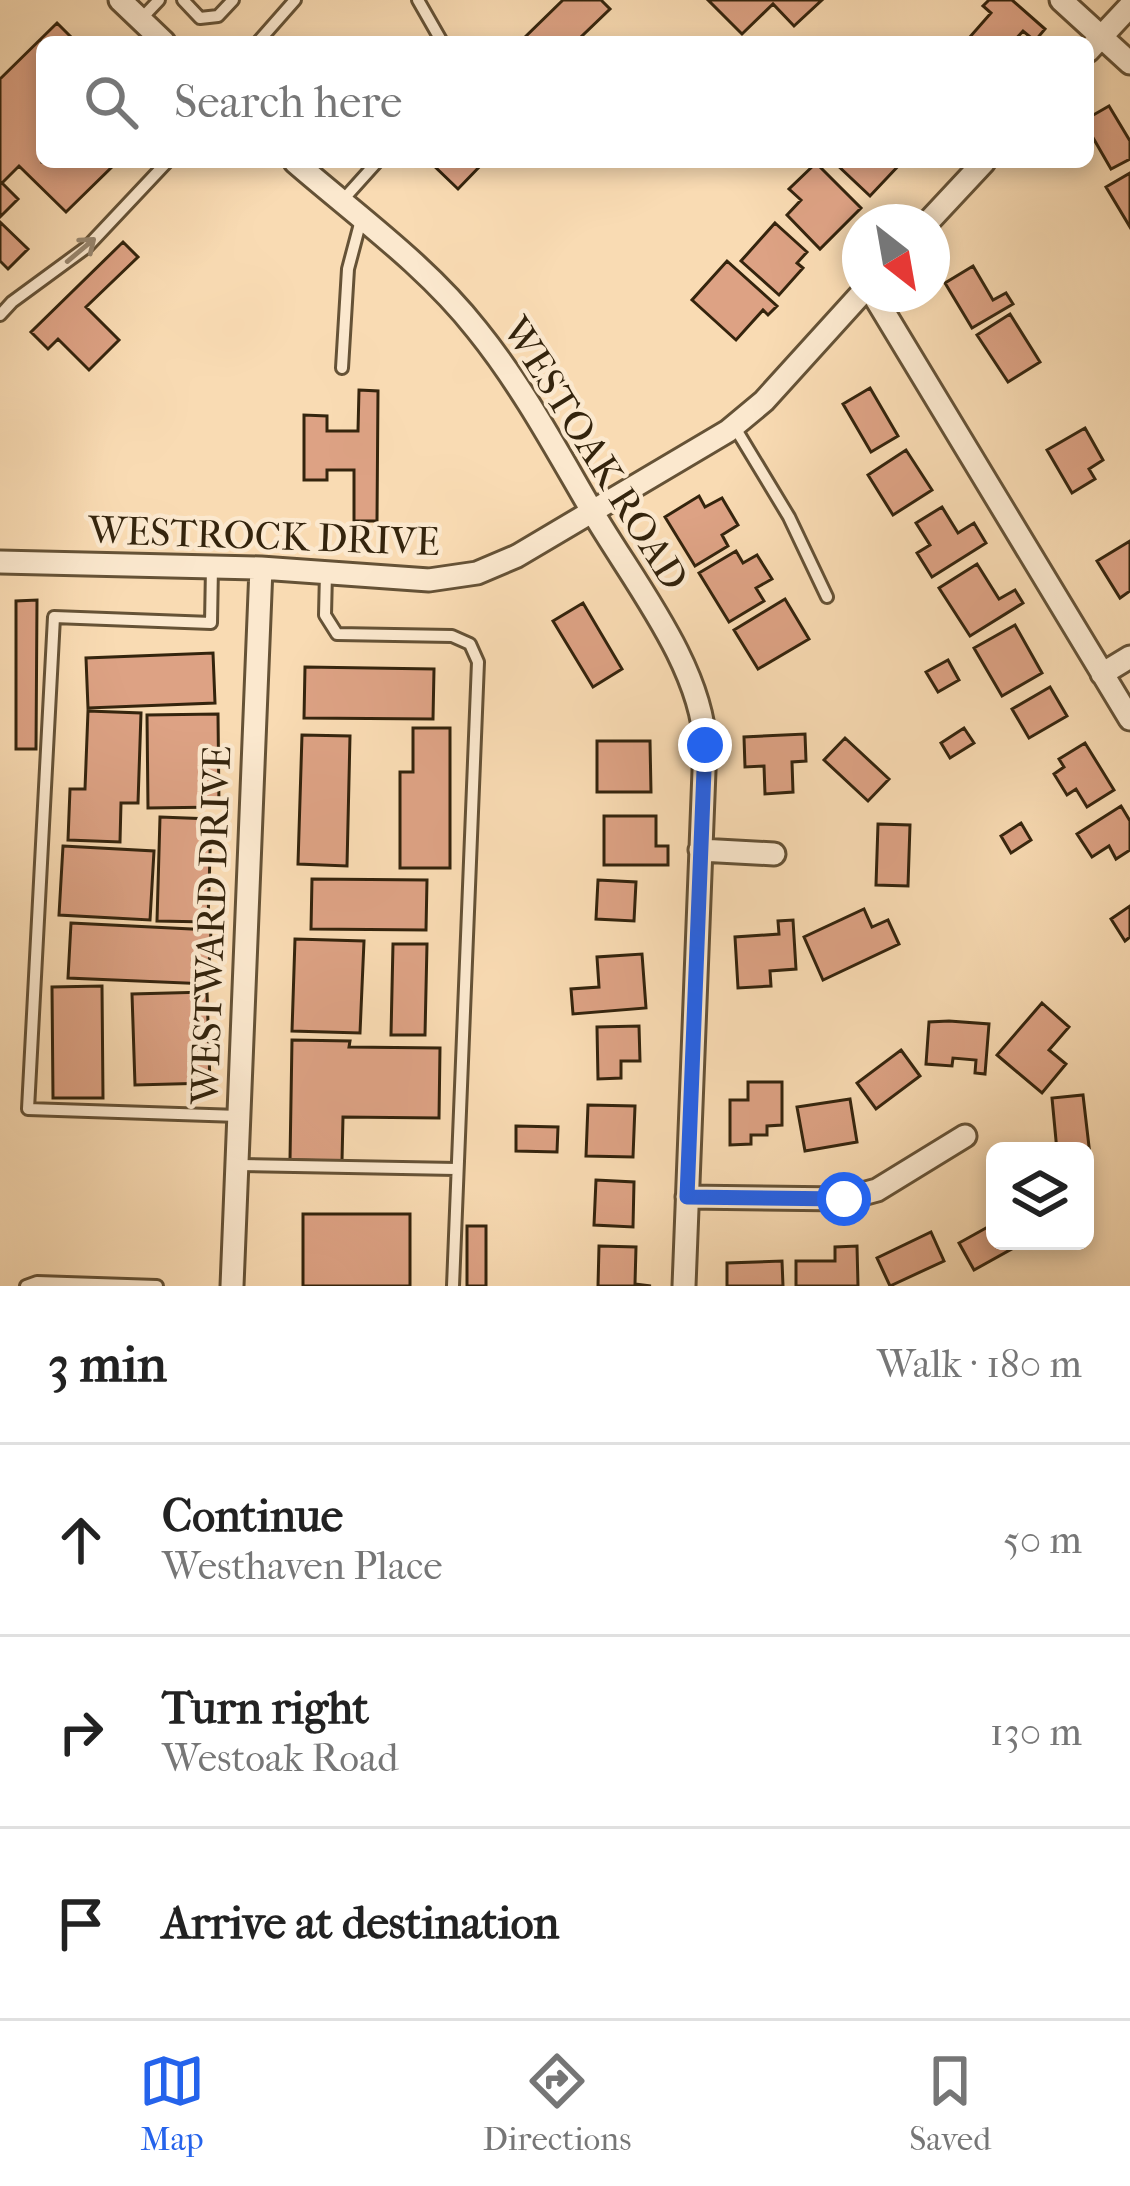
<!DOCTYPE html>
<html lang="en">
<head>
<meta charset="utf-8">
<style>
  :root { --surface:#fff; --page:#f2f2f2; --text:#222; --muted:#767676; --line:#e0e0e0; --accent:#2563eb }
  body { margin:0; font-family:"IM FELL French Canon",serif; background:var(--page); color:var(--text) }
  .controls { position:absolute; right:36px; bottom:36px; display:grid; overflow:hidden; border-radius:18px; box-shadow:0 6px 18px #0003 }
  .controls button { width:108px; height:108px; display:grid; place-items:center; padding:0; border:0; border-bottom:3px solid var(--line); background:var(--surface); color:var(--text); font:60px sans-serif }
  .compass { position:absolute; left:842px; top:204px; width:108px; height:108px; border-radius:50%; background:var(--surface); box-shadow:0 6px 18px #0003; rotate:149deg }
  .stop { position:absolute; width:36px; height:36px; margin:-27px; border:9px solid #2563eb; border-radius:50%; background:#fff }
  .stop.end { background:#2563eb; border-color:#fff; box-shadow:0 3px 12px #0008 }
  .list { margin:0; padding:0; list-style:none }
  h2 { display:flex; justify-content:space-between; align-items:center; height:156px; margin:0; padding:0 48px; font-size:51px }
  h2 small { font-size:39px; font-weight:400; color:var(--muted) }
  .list li { display:grid; grid-template-columns:78px 1fr auto; gap:36px; align-items:center; box-sizing:border-box; height:192px; padding:0 48px; border-top:3px solid var(--line) }
  .list b { display:block; font-size:45px; white-space:nowrap }
  .list p { margin:0; font-size:39px; white-space:nowrap; color:var(--muted) }
  .list em { font-size:39px; font-style:normal; color:var(--muted) }
  .icon { flex:none; width:66px; height:66px; fill:none; stroke:currentColor; stroke-width:2; stroke-linecap:round; stroke-linejoin:round }
  .map { position:relative; flex:none; width:1130px; height:1286px; overflow:hidden }
  .search { position:absolute; background:var(--surface); box-shadow:0 6px 18px #0003; left:36px; right:36px; top:36px; height:132px; display:flex; align-items:center; gap:30px; box-sizing:border-box; padding:0 42px; border-radius:18px; color:var(--muted); font-size:45px }
  .sheet { height:732px; background:var(--surface) }
  nav { display:flex; justify-content:space-around; align-items:center; box-sizing:border-box; height:168px; border-top:3px solid var(--line); background:var(--surface); font-size:33px; color:var(--muted) }
  nav a { display:grid; justify-items:center; gap:6px }
  nav .on { color:var(--accent) }
  .map>svg:first-child { display:block }
</style>
</head>
<body>
<div class="map">
<svg width="1130" height="1286" viewBox="0 0 1130 1286">
  <rect width="100%" height="100%" fill="#f9dbb3"/>
  <filter id="stains"><feTurbulence type="fractalNoise" baseFrequency=".00167" numOctaves="4"/><feColorMatrix values="0 0 0 0 .2 0 0 0 0 .09 0 0 0 0 .02 0 0 0 .5 -.17"/></filter>
  <radialGradient id="worn" r=".72"><stop offset=".6" stop-color="#630" stop-opacity="0"/><stop offset="1" stop-color="#630" stop-opacity=".3"/></radialGradient>
  <!-- building -->
  <path fill="#dda284" stroke="#34240d" stroke-width="3" d="M563,0H601L610,9L581,37L587,42H520Z
    M708,0H822L794,26L773,4L742,34Z
    M989,0H1012L1045,29L1035,41L1023,31L1013,42H974L969,38L991,13L983,6Z
    M57,23L76,42H42V162H117L66,212L19,166L2,183L18,199L0,217V79Z
    M1109,106L1130,141V159L1111,169L1088,129V118Z
    M430,162H484L458,189Z
    M834,162H902L870,196Z
    M816,163L861,208L820,249L787,215L801,200L789,189Z
    M1130,173V227L1106,187Z
    M0,222L28,249L8,269L0,261Z
    M775,223L807,252L797,263L803,268L779,295L741,261Z
    M123,242L138,257L86,307L119,340L89,370L58,339L48,349L31,332Z
    M727,261L777,306L768,315L763,310L736,340L692,300Z
    M973,266L993,300L1006,293L1013,304L972,328L945,283Z
    M1010,314L1040,362L1008,382L977,335Z
    M870,388L898,436L871,452L843,404Z
    M359,390L378,391L377,521H354V470H327V480H304V415L327,416V431H358Z
    M1085,428L1103,460L1089,469L1095,479L1072,493L1047,450Z
    M906,450L932,490L893,515L868,475Z
    M699,496L705,507L722,498L738,525L722,535L728,546L695,566L665,517Z
    M942,507L958,533L974,523L986,543L932,577L917,553L930,545L916,523Z
    M1130,541V591L1120,598L1097,561Z
    M736,551L743,563L757,555L772,579L756,588L764,601L729,622L699,573Z
    M977,564L999,599L1015,590L1023,603L970,636L939,588Z
    M785,599L809,639L758,669L734,630Z
    M37,600L36,749H16V601Z
    M583,603L622,669L593,687L553,621Z
    M1015,625L1042,673L1002,696L974,648Z
    M213,653L215,703L88,708L86,658Z
    M948,660L959,680L938,692L926,672Z
    M305,667L434,669L433,719L304,718Z
    M1050,687L1067,716L1029,738L1012,709Z
    M88,711L141,713L138,803H121L120,842L68,840L70,789H85Z
    M218,714L219,807L148,808L147,715Z
    M413,728H450V868H400V772H413Z
    M964,728L974,743L950,758L941,743Z
    M805,734L806,761L792,762L793,792L765,794L764,766L745,767L744,737Z
    M302,735L350,736L347,866L298,864Z
    M845,738L889,779L868,801L824,760Z
    M597,741H650L651,792H597Z
    M1085,743L1114,790L1087,807L1076,789L1067,795L1054,774L1064,767L1059,759Z
    M1121,806L1130,821V850L1116,859L1109,846L1092,857L1077,834Z
    M604,816H656V846H668V865H604Z
    M160,817L211,819L208,922L157,921Z
    M1021,823L1031,840L1011,853L1001,836Z
    M878,824L910,825L908,886L876,885Z
    M63,846L154,851L150,920L59,915Z
    M312,879L427,880L426,930L311,929Z
    M598,880L636,882L634,921L596,919Z
    M1130,906V937L1125,941L1111,919Z
    M864,909L872,927L888,920L899,944L823,980L804,937Z
    M793,920L796,969L770,971L771,986L738,988L735,937L779,934L778,921Z
    M71,923L211,930L208,984L68,978Z
    M295,939L364,941L360,1033L292,1031Z
    M393,944H427L425,1035H391Z
    M642,954L646,1008L573,1014L571,989L599,987L597,957Z
    M102,986L103,1098H53L52,987Z
    M207,992L210,1083L135,1085L132,994Z
    M1042,1003L1069,1027L1049,1050L1066,1064L1042,1093L997,1055Z
    M949,1021L989,1024L985,1074L975,1073L976,1060L953,1058L952,1066L926,1064L929,1022Z
    M639,1026L640,1061H621V1078L598,1079L597,1027Z
    M292,1040L350,1041L349,1047L440,1048L439,1118L343,1117L342,1161L290,1160Z
    M901,1050L920,1076L876,1109L857,1083Z
    M748,1082H782V1125L767,1126V1135H751V1144L730,1145V1100H748Z
    M1083,1095L1090,1155H1085V1151H1057L1052,1098Z
    M850,1099L857,1142L805,1151L797,1107Z
    M588,1105L635,1106L633,1157L586,1156Z
    M516,1126L558,1127L557,1152L516,1151Z
    M596,1180L634,1182L633,1227L594,1225Z
    M303,1214H410V1286H303Z
    M995,1223V1241H1026L974,1270L959,1243Z
    M467,1226H486V1286H467Z
    M931,1232L944,1261L890,1286L877,1258Z
    M599,1246L636,1247L635,1284L651,1286H598Z
    M857,1246L858,1286H796V1261H835V1247Z
    M782,1261L783,1286H727V1263Z"/>
  <g fill="none" stroke-linecap="round" stroke-linejoin="round">
    <!-- lane casing -->
    <g stroke="#655236" stroke-width="16">
      <path id="lane" d="M183,0L200,18L218,16L233,0
        M418,0L442,42
        M141,19L159,0
        M258,42L295,0
        M341,202L377,162
        M0,315L12,302L87,247L167,162
        M342,368L348,269L361,220
        M734,426L789,517L827,597
        M212,567L211,623L54,617L28,1109L239,1116
        M326,573L325,615L337,634L452,636L470,644L478,662L453,1286
        M237,1165L456,1169
        M26,1286L37,1282L157,1286"/>
    </g>
    <!-- street casing -->
    <g stroke="#655236" stroke-width="27">
      <path id="street" d="M120,0L164,42
        M1061,0L1130,63
        M1088,51L1130,6
        M295,162C356,215 427,266 477,330C523,387 558,453 595,516C634,582 702,667 705,745L684,1286
        M928,222L984,162
        M873,294L1130,719
        M0,562L261,568L429,580L477,573L517,556L728,431L764,401L861,294
        M1102,674L1130,657
        M700,850L774,854
        M687,1197L844,1199L877,1190L965,1136
        M232,1286L261,568"/>
    </g>
    <!-- lane -->
    <use href="#lane" stroke="#fbe8ce" stroke-width="10"/>
    <!-- street -->
    <use href="#street" stroke="#fbe8ce" stroke-width="21"/>
  </g>
  <!-- one-way arrows -->
  <defs><path id="oneway-shaft" d="M-6 0H5M1.5-3L5.5 0L1.5 3" fill="none" stroke-width="1.6" stroke-linecap="round" stroke-linejoin="round" transform="scale(3)"/></defs>
  <use stroke="#98866e" href="#oneway-shaft" transform="translate(81 250) rotate(-40)"/>
  <g fill="none" stroke-linecap="round" stroke-linejoin="round">
    <!-- route -->
    <path stroke="#2563eb" stroke-width="15" d="M705,745L687,1197L844,1199"/>
  </g>
  <g text-anchor="middle" stroke-width="9" stroke-linejoin="round" paint-order="stroke">
    <!-- street labels -->
    <g font-size="39" fill="#34240d" stroke="#fbe8ce">
      <text transform="translate(596 453) rotate(58)" y="14">WESTOAK ROAD</text>
      <text transform="translate(264 535) rotate(2)" y="14">WESTROCK DRIVE</text>
      <text transform="translate(210 925) rotate(-88)" y="14">WESTWARD DRIVE</text>
    </g>
  </g>
  <rect width="100%" height="100%" filter="url(#stains)"/>
  <rect width="100%" height="100%" fill="url(#worn)"/>
</svg>
<div class="controls">
<button><svg class="icon" aria-label="layers" viewBox="0 0 24 24"><path d="M12 4l9 5-9 5-9-5zM3 14l9 5 9-5"/></svg></button>
</div>
<svg class="compass" viewBox="-18 -18 36 36"><path d="M0-13l5 13h-10z" fill="#e53935"/><path d="M0 13l5-13h-10z" fill="#767676"/></svg>
<div class="stop" style="left:844px;top:1199px"></div>
<div class="stop end" style="left:705px;top:745px"></div>
<div class="search"><svg class="icon" aria-label="search" viewBox="0 0 24 24"><circle cx="10" cy="10" r="6"/><path d="M15 15l6 6"/></svg>Search here</div>
</div>
<section class="sheet">
<h2>3 min<small>Walk · 180 m</small></h2>
<ul class="list">
<li><svg class="icon" aria-label="ahead" viewBox="0 0 24 24"><path d="M12 20V5M6 11l6-6 6 6"/></svg><div><b>Continue</b><p>Westhaven Place</p></div><em>50 m</em></li>
<li><svg class="icon" aria-label="right" viewBox="0 0 24 24"><path d="M7 20v-9h11M14 6l5 5-5 5"/></svg><div><b>Turn right</b><p>Westoak Road</p></div><em>130 m</em></li>
<li><svg class="icon" aria-label="arrive" viewBox="0 0 24 24"><path d="M6 21V4h12l-3 4 3 4H6"/></svg><div><b>Arrive at destination</b></div></li>
</ul>
</section>
<nav>
<a class="on"><svg class="icon" aria-label="map" viewBox="0 0 24 24"><path d="M3 6l6-2 6 2 6-2v14l-6 2-6-2-6 2zM9 4v14M15 6v14"/></svg>Map</a>
<a><svg class="icon" aria-label="directions" viewBox="0 0 24 24"><path d="M12 3l9 9-9 9-9-9zM9 14v-3h6M13 9l2 2-2 2"/></svg>Directions</a>
<a><svg class="icon" aria-label="saved" viewBox="0 0 24 24"><path d="M7 4h10v16l-5-4-5 4z"/></svg>Saved</a>
</nav>
</body>
</html>
